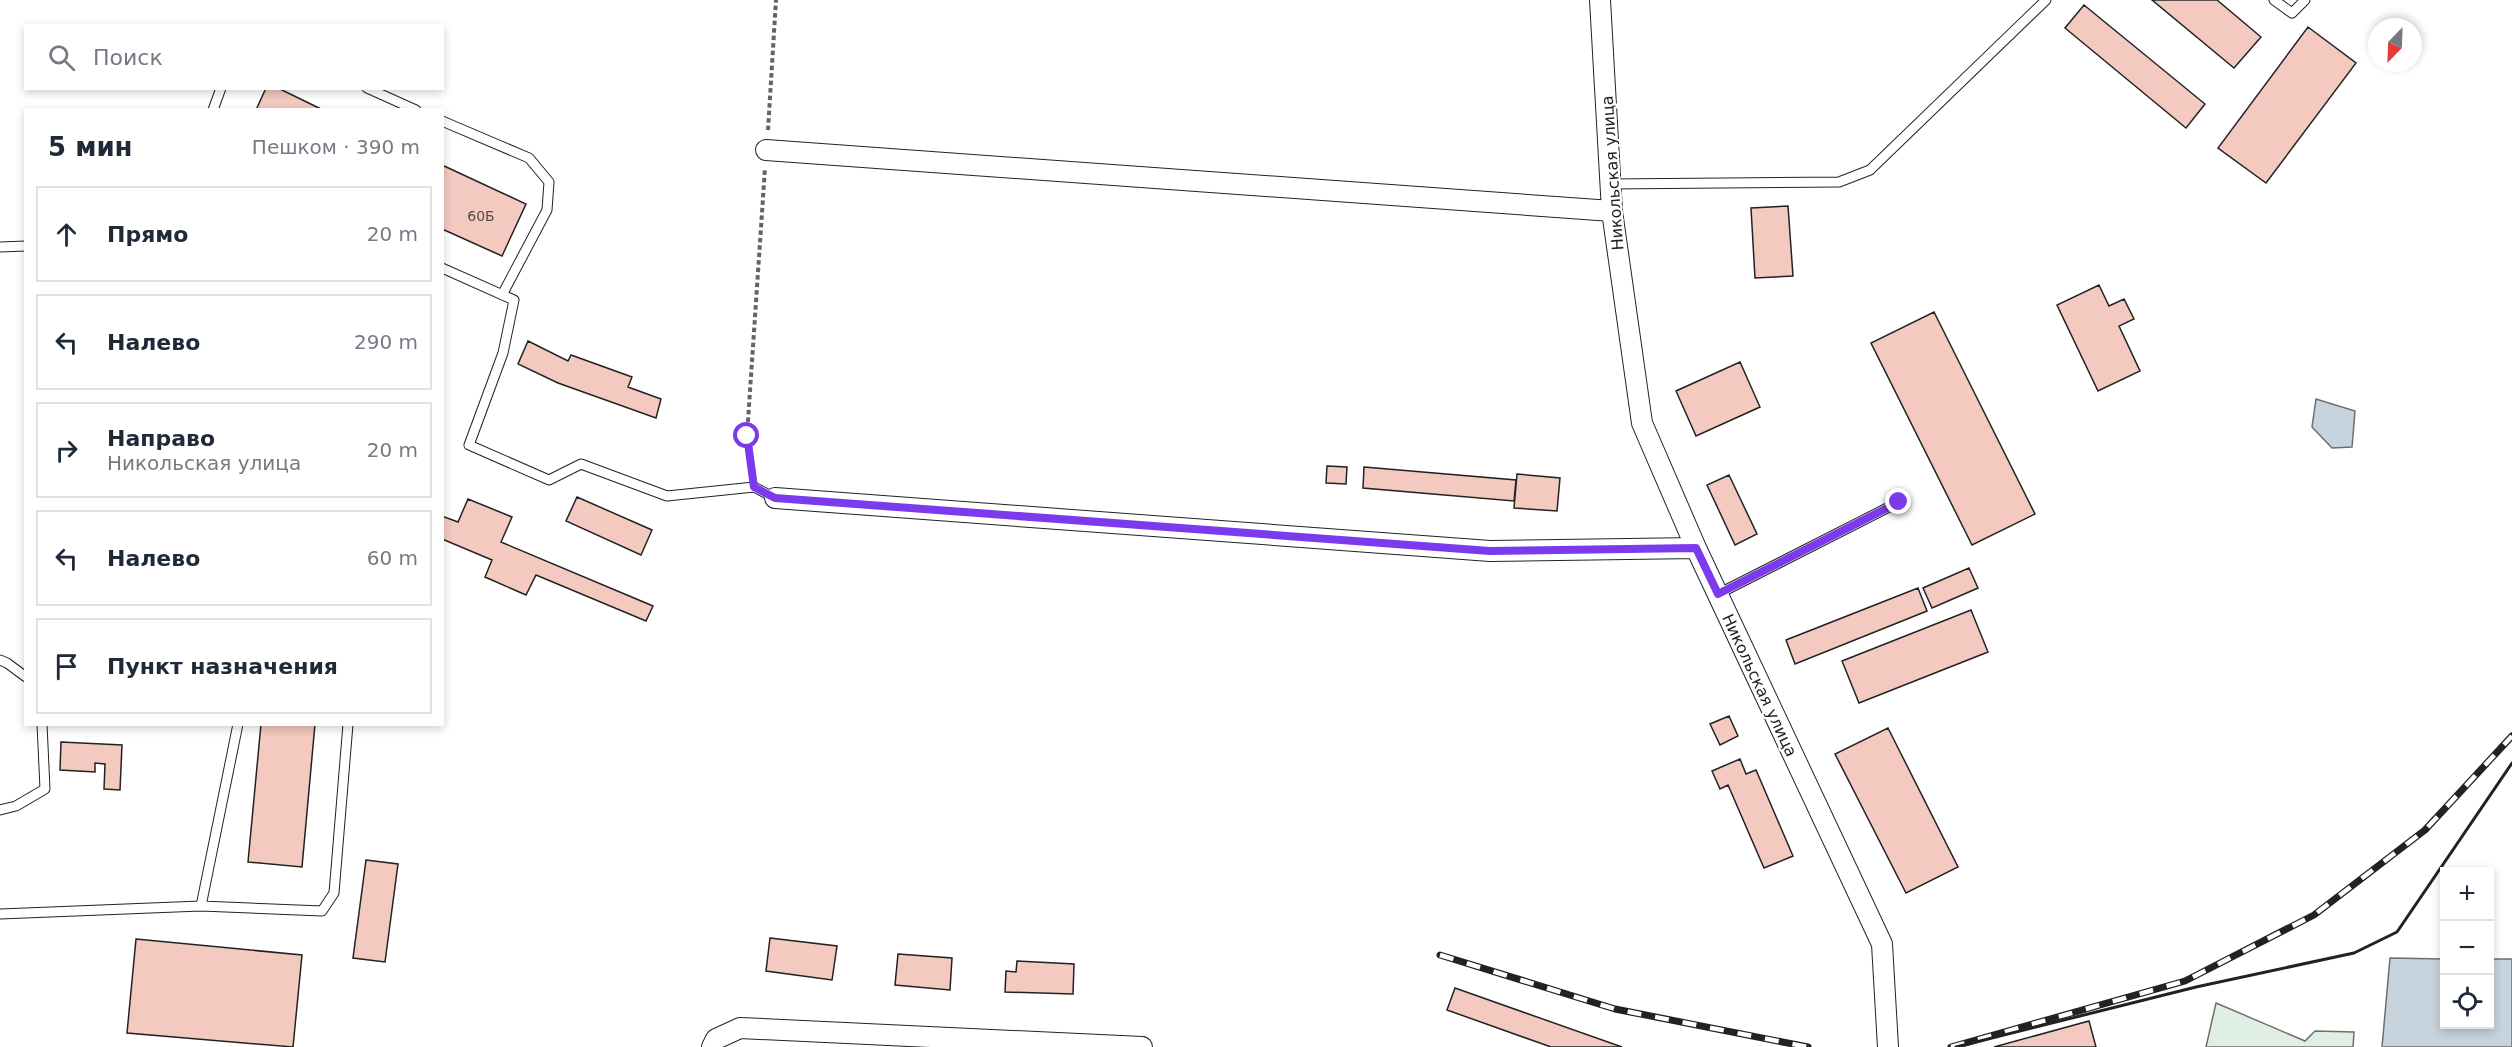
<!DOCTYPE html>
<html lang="ru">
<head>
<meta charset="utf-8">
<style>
  :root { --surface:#fff; --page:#f6f6f7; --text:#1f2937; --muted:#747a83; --line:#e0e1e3 }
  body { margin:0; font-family:"DejaVu Sans",sans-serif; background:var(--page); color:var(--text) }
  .controls { position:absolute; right:18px; bottom:18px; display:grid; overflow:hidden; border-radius:0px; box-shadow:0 3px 9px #0003 }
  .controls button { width:54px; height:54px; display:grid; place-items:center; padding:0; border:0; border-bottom:2px solid var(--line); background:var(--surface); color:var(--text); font:30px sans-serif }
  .compass { position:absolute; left:2368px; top:18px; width:54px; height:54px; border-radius:50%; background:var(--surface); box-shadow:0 3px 9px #0003; rotate:203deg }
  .stop { position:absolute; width:18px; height:18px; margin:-14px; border:4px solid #7c3aed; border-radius:50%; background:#fff }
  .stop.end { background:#7c3aed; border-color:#fff; box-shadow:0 2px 6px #0008 }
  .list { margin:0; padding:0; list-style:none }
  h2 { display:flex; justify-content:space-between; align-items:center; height:78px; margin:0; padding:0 24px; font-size:26px }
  h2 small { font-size:20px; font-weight:400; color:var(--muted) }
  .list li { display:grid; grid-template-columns:39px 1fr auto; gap:18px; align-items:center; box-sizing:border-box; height:96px; margin:0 12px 12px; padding:0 12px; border:2px solid var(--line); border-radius:0px }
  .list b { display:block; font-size:22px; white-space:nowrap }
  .list p { margin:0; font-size:20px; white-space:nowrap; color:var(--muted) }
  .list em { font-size:20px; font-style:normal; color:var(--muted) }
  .icon { flex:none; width:33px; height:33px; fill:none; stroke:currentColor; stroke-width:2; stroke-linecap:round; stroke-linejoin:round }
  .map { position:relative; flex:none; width:2512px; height:1047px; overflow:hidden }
  .search { position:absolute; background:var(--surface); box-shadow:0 3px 9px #0003; left:24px; top:24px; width:420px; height:66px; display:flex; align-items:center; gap:15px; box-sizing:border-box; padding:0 21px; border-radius:0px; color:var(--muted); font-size:22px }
  .panel { position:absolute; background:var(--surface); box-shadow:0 3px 9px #0003; left:24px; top:108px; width:420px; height:618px; border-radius:0px }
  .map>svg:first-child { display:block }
</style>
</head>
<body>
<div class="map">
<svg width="2512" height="1047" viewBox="0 0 2512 1047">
  <rect width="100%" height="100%" fill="#fff"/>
  <!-- green -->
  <path fill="#e0efe3" stroke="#6f6f6f" stroke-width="1.5" d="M2216,1003L2305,1041L2315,1031L2354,1032L2353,1047H2206Z"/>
  <!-- water -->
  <path fill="#c7d3dd" stroke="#6f6f6f" stroke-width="1.5" d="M2316,399L2355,411L2352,447L2332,448L2312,427Z
    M2390,958L2444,959V1024H2490V959H2512V1047H2382Z"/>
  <!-- building -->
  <path fill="#f3c9c0" stroke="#222" stroke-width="1.5" d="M2152,0H2217L2261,37L2234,68Z
    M2084,5L2205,104L2186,128L2065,28Z
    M2308,27L2356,63L2266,183L2218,148Z
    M266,88H278L323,110H256Z
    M442,165L526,204L502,256L442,229Z
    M1788,206L1793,276L1755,278L1751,208Z
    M2099,285L2109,306L2124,299L2134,319L2119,326L2140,371L2098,391L2057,305Z
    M1934,312L2035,514L1972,545L1871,343Z
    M528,341L568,361L571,355L632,377L628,387L661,399L656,418L558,383L518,364Z
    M1740,362L1760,407L1696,436L1676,391Z
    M1327,466L1347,467L1346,484L1326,483Z
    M1364,467L1516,480L1514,501L1363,488Z
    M1517,474L1560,478L1557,511L1514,508Z
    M1729,475L1757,534L1735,545L1707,485Z
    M577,497L652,530L641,555L566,521Z
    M468,499L512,517L501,542L653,606L646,621L536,575L526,595L485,577L492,560L442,539V516L458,522Z
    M1969,568L1978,588L1932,608L1923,588Z
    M1918,588L1927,611L1795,664L1786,640Z
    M1971,610L1988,652L1859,703L1842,661Z
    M1729,716L1738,736L1720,745L1710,724Z
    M261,724H315L302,867L248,862Z
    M1888,728L1958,867L1906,893L1835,754Z
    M61,742L122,745L120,790L104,789L105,764L95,763V772L60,770Z
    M1740,759L1746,774L1756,770L1793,856L1764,868L1728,785L1720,789L1712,771Z
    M366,860L398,864L385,962L353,958Z
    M770,938L837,946L832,980L766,971Z
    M136,939L302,955L293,1047L127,1033Z
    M898,954L952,958L950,990L895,985Z
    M1017,961L1074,964L1073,994L1005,992L1006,971L1016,972Z
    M1455,988L1622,1047H1551L1447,1010Z
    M2089,1021L2096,1047H1994Z"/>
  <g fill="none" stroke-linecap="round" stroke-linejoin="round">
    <!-- service casing -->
    <g stroke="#222" stroke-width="11">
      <path id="service" d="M2274,0L2292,13L2305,0
        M367,88L416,110
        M213,110L221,88
        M442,121L529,158L549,182L547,210L502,295
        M1610,184L1839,182L1870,170L2046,0
        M0,247L26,246
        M442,268L514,300L503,353L469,445L549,480L581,464L667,496L754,487L775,498
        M1718,594L1899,502
        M0,660L7,663L26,677
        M0,810L16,806L45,789L42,724
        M201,906L238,724
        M0,914L201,906L322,911L334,893L348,724"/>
    </g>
    <!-- minor casing -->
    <g stroke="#222" stroke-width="22">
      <path id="minor" d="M1600,0L1612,211L1642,423L1696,548L1882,944L1888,1047
        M766,150L1612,211
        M775,498L1490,551L1696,548
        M712,1047L716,1039L740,1028L1142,1047"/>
    </g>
    <!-- path -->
    <path stroke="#646464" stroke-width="4" stroke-dasharray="4.5 3" stroke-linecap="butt" d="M768,130L776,0
      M752,474L747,436L765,168"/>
    <!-- service -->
    <use href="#service" stroke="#fff" stroke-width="9"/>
    <!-- minor -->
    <use href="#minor" stroke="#fff" stroke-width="20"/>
    <!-- rail casing -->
    <g stroke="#222" stroke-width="7">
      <path id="rail" d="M1440,955L1615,1009L1808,1047
        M1951,1047L2185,981L2314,915L2425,830L2512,736"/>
    </g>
    <!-- rail -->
    <use href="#rail" stroke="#fff" stroke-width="4.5" stroke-dasharray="14" stroke-linecap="butt"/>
    <!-- wall -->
    <path stroke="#222" stroke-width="3" d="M1956,1047L2196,987L2354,953L2397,932L2512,763"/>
  </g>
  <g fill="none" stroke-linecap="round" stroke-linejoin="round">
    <!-- route -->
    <path stroke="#7c3aed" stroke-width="8" d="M747,436L754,487L775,498L1490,551L1696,548L1718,594L1899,502"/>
  </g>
  <g text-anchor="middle" stroke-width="4.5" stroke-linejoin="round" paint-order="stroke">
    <!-- number labels -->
    <g font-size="14" fill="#564c4a">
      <text x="481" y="221">60Б</text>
    </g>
    <!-- street labels -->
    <g font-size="16" fill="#222" stroke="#fff">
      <text transform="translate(1612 173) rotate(-94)" y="6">Никольская улица</text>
      <text transform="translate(1760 685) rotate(65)" y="6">Никольская улица</text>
    </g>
  </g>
</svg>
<div class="controls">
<button>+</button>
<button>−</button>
<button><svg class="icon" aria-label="locate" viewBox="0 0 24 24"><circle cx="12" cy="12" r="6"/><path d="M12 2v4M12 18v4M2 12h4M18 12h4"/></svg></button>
</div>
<svg class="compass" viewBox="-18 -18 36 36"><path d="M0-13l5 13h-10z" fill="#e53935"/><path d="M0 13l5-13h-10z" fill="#747a83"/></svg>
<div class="stop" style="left:747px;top:436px"></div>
<div class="stop end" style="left:1899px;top:502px"></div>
<div class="search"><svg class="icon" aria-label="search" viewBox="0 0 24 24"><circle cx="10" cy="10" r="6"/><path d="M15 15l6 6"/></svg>Поиск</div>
<section class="panel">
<h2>5 мин<small>Пешком · 390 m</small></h2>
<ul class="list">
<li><svg class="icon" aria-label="ahead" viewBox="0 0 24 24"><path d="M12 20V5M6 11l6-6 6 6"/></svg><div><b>Прямо</b></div><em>20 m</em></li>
<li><svg class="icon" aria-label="left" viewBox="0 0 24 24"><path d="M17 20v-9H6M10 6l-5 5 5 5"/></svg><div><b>Налево</b></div><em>290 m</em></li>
<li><svg class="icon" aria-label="right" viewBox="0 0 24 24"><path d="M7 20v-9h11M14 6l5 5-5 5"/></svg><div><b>Направо</b><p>Никольская улица</p></div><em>20 m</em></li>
<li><svg class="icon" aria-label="left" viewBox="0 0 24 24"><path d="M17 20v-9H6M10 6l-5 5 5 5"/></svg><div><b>Налево</b></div><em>60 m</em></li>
<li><svg class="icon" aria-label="arrive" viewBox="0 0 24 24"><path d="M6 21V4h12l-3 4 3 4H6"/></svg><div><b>Пункт назначения</b></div></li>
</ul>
</section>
</div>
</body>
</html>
